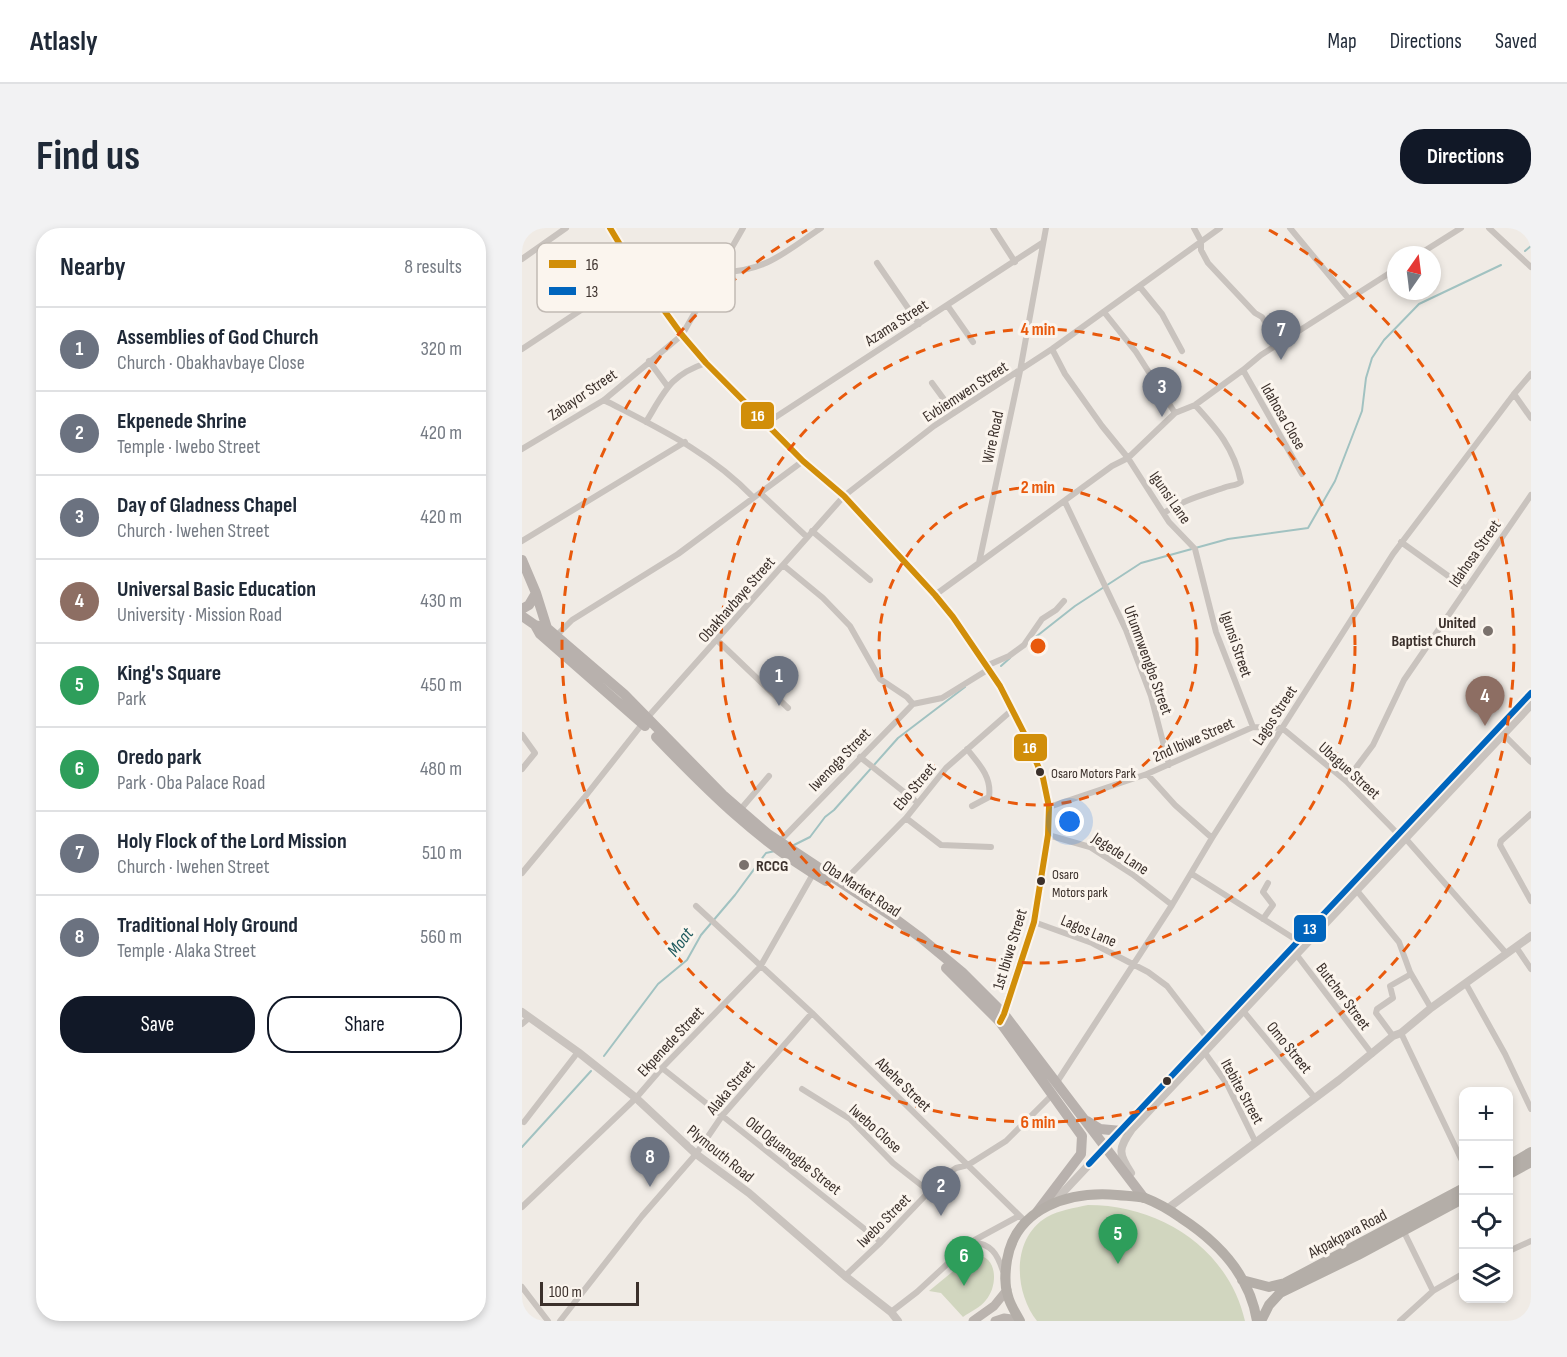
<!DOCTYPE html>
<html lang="en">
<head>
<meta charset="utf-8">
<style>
  :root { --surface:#fff; --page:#f2f2f3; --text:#1f2937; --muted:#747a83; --line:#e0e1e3; --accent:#111827 }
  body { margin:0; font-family:"Sofia Sans Condensed",sans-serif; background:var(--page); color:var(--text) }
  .controls { position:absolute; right:18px; bottom:18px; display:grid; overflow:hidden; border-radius:12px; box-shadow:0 3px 9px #0003 }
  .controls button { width:54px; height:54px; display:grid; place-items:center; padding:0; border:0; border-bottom:2px solid var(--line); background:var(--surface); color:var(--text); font:30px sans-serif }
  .compass { position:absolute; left:865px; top:18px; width:54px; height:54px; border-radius:50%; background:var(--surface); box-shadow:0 3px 9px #0003; rotate:14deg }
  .scale { position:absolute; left:18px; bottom:15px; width:99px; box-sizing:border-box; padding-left:6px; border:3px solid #3b302b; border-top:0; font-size:16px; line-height:21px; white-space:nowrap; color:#3b302b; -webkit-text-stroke:4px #fbf5ee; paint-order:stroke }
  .you { position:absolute; left:548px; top:594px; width:21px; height:21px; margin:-15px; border:4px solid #fff; border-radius:50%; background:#1a73e8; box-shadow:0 0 0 9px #1a73e833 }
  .badge { display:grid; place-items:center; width:39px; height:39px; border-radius:50%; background:var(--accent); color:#fff; font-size:20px; font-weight:700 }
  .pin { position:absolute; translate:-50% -50px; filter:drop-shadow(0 2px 3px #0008) }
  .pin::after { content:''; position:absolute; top:32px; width:21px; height:18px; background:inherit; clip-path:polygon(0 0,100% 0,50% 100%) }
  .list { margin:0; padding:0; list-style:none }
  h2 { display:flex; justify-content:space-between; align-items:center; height:78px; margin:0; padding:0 24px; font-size:26px }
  h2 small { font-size:20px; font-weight:400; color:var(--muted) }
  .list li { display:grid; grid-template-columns:39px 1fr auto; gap:18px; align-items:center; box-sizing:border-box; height:84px; padding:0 24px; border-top:2px solid var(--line) }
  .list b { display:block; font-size:22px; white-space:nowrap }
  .list p { margin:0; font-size:20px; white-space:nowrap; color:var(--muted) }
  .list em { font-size:20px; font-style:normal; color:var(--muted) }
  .actions { display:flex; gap:12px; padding:18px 24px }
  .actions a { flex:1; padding:14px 0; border:2px solid var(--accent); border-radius:24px; text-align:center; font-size:21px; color:var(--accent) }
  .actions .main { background:var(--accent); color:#fff }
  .icon { flex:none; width:33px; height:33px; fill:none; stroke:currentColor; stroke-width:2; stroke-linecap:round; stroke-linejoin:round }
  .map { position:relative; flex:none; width:1009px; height:1093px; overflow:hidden; border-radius:24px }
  header { display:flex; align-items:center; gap:36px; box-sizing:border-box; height:84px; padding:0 30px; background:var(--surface); border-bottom:2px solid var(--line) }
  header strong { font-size:28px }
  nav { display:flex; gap:33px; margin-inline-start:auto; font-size:21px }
  .intro { display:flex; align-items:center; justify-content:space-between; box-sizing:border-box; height:144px; padding:0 36px }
  h1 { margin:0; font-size:42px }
  .button { padding:15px 27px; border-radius:24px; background:var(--accent); color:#fff; font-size:21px; font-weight:700 }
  main { display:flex; gap:36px; padding:0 36px }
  aside { flex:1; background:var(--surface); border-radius:24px; box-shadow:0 3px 9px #0003 }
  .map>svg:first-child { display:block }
</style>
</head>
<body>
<header>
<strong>Atlasly</strong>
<nav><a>Map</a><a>Directions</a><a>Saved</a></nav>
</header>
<div class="intro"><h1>Find us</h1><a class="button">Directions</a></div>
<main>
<aside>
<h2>Nearby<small>8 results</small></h2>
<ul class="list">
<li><span class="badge" style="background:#6b7280">1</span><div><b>Assemblies of God Church</b><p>Church · Obakhavbaye Close</p></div><em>320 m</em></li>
<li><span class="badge" style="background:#6b7280">2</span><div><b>Ekpenede Shrine</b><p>Temple · Iwebo Street</p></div><em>420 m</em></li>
<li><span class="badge" style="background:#6b7280">3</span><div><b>Day of Gladness Chapel</b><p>Church · Iwehen Street</p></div><em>420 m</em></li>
<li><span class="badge" style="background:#8d6e63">4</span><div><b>Universal Basic Education</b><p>University · Mission Road</p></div><em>430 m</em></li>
<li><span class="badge" style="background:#2e9e5b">5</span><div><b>King's Square</b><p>Park</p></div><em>450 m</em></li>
<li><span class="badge" style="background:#2e9e5b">6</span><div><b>Oredo park</b><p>Park · Oba Palace Road</p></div><em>480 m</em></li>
<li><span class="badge" style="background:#6b7280">7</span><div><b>Holy Flock of the Lord Mission</b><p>Church · Iwehen Street</p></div><em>510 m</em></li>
<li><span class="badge" style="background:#6b7280">8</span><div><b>Traditional Holy Ground</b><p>Temple · Alaka Street</p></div><em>560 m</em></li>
</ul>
<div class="actions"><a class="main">Save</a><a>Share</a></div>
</aside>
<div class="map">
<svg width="1009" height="1093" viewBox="0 0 1009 1093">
  <rect width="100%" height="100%" fill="#f0ebe5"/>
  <!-- green -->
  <path fill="#d1d6bf" d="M566,977C638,977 706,1020 723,1093H515C492,1064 489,1010 525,989C538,982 552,980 566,977Z
    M454,1027C476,1028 476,1058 464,1072C459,1079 448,1084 441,1089L419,1065L407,1063L446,1031Z"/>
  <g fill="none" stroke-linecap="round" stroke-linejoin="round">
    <!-- stream -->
    <path stroke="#a1c2c1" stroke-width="2" d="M1003,23L1009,18
      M506,415L553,378L619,335L706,311L786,300L813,253L840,183L844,150L850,130L862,112L897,76L979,37
      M479,438L488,430
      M270,618L288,609L303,589L312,582L376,510L443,459
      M82,828L136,756L165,732L179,707L213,667L244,625L253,623
      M0,919L69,843"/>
    <!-- minor -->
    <path stroke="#c9c3be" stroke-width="6" d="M471,0L493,34
      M672,0L679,13V22L686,35L733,85L740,89L757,116
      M768,0L826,70
      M967,0L1009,39
      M896,27L939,0
      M0,31L44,0
      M355,35L397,96
      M197,44C242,45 263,24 299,0
      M618,59L640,86L660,123
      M425,77L451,114
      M582,84L614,124L653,185
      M0,121L115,45
      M530,121L543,146L580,198L606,230L647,294L673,321L694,404L731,499
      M127,133L146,159
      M721,142L780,246
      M410,155L432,185
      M992,166L1009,190
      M82,172C136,200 188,224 231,269
      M124,194C143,163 148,147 184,135
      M243,196L520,15
      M0,221L82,172L160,107L221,0
      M238,265L285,309
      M543,274L604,402L629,468L647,537
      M642,285C659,273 681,267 701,260C708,257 714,258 719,254C712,220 695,201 673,177
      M290,303L348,352
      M0,313L163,214
      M879,314L943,360
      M457,335L590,238L606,230L653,185L673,177L721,142L739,127L874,41
      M413,367L457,335L498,143L524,0
      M35,407L50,392L156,326L281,233
      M195,412L266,480
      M464,438L487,428L502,417L520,391L534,382L542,373
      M391,476L420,470L467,441
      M981,506L1009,534
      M0,507L13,525L0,541
      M445,521C457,536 470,549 467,569L450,578
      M338,529L396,575
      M625,546L653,577L690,610
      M824,553L851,517L882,452L1009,267
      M527,579L625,546L731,499L760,500L824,553L876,606
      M218,582L247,548
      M1009,586L979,613L978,617L1009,673
      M384,590L419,617L469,619
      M526,607L568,619L610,646L650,677
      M884,611L984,725
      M257,614L391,476L385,469L358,451L328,398L301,370L261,337
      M0,645L62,570L125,490L322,268L412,198L530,121L698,0
      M670,646L776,713
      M320,655L384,590L424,540L490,482
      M836,664L877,714L888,744L909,780
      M174,678L290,785L505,995
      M741,691L751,677L741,664L746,655
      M512,694L570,715L626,744L645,758L685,810
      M994,719L1009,741
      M774,726L850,826
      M944,756L983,826L1009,881
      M722,784L793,870
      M0,796L7,790
      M879,805L942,937
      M871,808L854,785L855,781L871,770L868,758L889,746
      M683,825L705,856L734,915
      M140,840L359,1014
      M535,854L650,677L690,610L871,326L992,166L1009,146
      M280,861L328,891L371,935L408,964
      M2,894L56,824
      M0,979L114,870L140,840L238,739L291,646
      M881,1002L911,1063
      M450,1014C469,1016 475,1025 481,1043
      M987,1023L1009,1013
      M323,1048L359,1014L421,949L434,940L446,937L484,913L530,867
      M0,1059L26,1093
      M369,1084L395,1064L449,1014L497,988
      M38,1093L120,988L174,926L200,888L290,785
      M878,1093L911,1063L942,1045"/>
    <!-- tertiary -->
    <path stroke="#c9c3be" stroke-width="8" d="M88,0L115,45L160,107L184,135L281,233L322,268L413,367L431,389L478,458L503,507L521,550L527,579L526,607L512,694L480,789
      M0,784L56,824L114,870L174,926L227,965L323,1048L369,1084L376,1093
      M609,945C596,925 596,921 610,901L1009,477
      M532,974L1009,465
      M645,981L817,852L871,808L879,805L909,780L1009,708"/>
    <!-- secondary -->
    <path stroke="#bab3ae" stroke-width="9" d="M451,1093L472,1078L485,1062
      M473,1093L482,1090L497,1092"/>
    <!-- primary -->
    <path stroke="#b8b1ad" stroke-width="10" d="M0,332L14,365L25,400
      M0,381L7,377L14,365
      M0,388L13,397L25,400L102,466L201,567L246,606L368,687L399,710L440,744L482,786L622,970
      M13,397L18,406L123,498
      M134,509C186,563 239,616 304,653
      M424,740L478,794L560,908L559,926L515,984
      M565,893L578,901L599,903"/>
    <!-- trunk -->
    <path stroke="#b4aea8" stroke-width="10" d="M987,937L1009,924
      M987,946L1009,934
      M720,1052L747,1059L763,1055L942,960
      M498,1093C494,1085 488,1077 486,1068C482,1056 483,1045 485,1032C494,979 548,963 595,967C604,968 614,968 623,970C636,975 648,982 659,990C696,1014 728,1048 735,1093
      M739,1093L747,1077L758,1065L836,1027L942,970"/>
    <!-- bus-1 casing -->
    <g stroke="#fbf5ee" stroke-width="10">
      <path id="bus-1" d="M88,0L115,45L160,107L184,135L281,233L322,268L413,367L431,389L478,458L503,507L521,550L527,579L526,607L512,694L482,786L478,794"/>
    </g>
    <!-- bus-2 casing -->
    <g stroke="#fbf5ee" stroke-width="10">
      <path id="bus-2" d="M567,936L1009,465"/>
    </g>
    <!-- bus-1 -->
    <use href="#bus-1" stroke="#d18e09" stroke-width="6"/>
    <!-- bus-2 -->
    <use href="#bus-2" stroke="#0065bd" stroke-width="6"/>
  </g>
  <!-- distance rings -->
  <g fill="none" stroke="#e8590c" stroke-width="3" stroke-dasharray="10 8">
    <circle cx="516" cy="418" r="159"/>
    <circle cx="516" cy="418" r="317"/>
    <path d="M747 2A476 476 0 1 1 285 2"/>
  </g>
  <!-- markers -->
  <g fill="#7a716c" stroke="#fbf5ee" stroke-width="2">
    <circle cx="966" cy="403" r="6"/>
    <circle cx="222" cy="637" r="6"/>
  </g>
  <g fill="#3b302b" stroke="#fbf5ee" stroke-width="2">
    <circle cx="518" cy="544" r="5"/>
    <circle cx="519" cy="653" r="5"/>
    <circle cx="645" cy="853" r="5"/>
  </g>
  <g text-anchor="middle" stroke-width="6" stroke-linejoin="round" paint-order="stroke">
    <!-- bus labels -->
    <g font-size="14" fill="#3b302b" stroke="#fbf5ee" text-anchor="start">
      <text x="529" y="550">Osaro Motors Park</text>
      <text x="530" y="651">Osaro<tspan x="530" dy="18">Motors park</tspan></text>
    </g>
    <!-- street labels -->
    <g font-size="16" fill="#3b302b" stroke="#fbf5ee">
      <text transform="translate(374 94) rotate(-33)" y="6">Azama Street</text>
      <text transform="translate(443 163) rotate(-33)" y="6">Evbiemwen Street</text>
      <text transform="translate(60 166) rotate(-34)" y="6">Zabayor Street</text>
      <text transform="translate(762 188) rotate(60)" y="6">Idahosa Close</text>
      <text transform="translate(470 209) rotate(-78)" y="6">Wire Road</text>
      <text transform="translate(649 269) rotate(55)" y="6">Igunsi Lane</text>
      <text transform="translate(952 325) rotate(-55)" y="6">Idahosa Street</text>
      <text transform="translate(214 371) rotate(-49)" y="6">Obakhavbaye Street</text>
      <text transform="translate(715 416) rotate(71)" y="6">Igunsi Street</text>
      <text transform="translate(627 432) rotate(70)" y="6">Ufunmwengbe Street</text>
      <text transform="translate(752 487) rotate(-57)" y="6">Lagos Street</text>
      <text transform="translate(671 511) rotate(-24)" y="6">2nd Ibiwe Street</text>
      <text transform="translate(317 531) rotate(-46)" y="6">Iwenoga Street</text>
      <text transform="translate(828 542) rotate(42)" y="6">Ubague Street</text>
      <text transform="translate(392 558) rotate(-50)" y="6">Ebo Street</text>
      <text transform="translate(599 625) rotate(33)" y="6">Jegede Lane</text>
      <text transform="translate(340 660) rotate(33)" y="6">Oba Market Road</text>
      <text transform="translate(567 702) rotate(23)" y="6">Lagos Lane</text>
      <text transform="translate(487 721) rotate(-73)" y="6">1st Ibiwe Street</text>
      <text transform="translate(822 768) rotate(53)" y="6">Butcher Street</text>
      <text transform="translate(148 813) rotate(-47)" y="6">Ekpenede Street</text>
      <text transform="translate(768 819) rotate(51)" y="6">Omo Street</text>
      <text transform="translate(382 856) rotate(44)" y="6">Abehe Street</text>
      <text transform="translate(208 859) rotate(-50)" y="6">Alaka Street</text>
      <text transform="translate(721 863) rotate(61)" y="6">Itebite Street</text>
      <text transform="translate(354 900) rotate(42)" y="6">Iwebo Close</text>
      <text transform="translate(199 925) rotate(39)" y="6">Plymouth Road</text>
      <text transform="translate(272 927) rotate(38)" y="6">Old Oguanogbe Street</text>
      <text transform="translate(361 992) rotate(-45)" y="6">Iwebo Street</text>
      <text transform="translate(825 1005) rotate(-28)" y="6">Akpakpava Road</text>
    </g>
    <!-- poi labels -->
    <g font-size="16" font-weight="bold" fill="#3b302b" stroke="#fbf5ee" text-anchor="end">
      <text x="954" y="400">United<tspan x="954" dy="18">Baptist Church</tspan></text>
      <text x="234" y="643" text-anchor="start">RCCG</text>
    </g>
    <!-- water labels -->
    <g font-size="18" font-style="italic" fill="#1f5a5e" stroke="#fbf5ee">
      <text transform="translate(158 714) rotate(-53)" y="6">Moat</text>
    </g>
  </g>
  <!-- legend -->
  <rect x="15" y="15" width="198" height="69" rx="9" fill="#fbf5ee" stroke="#c1bab4" stroke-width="1.5"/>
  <rect x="27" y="32" width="27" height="8" fill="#d18e09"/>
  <rect x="27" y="59" width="27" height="8" fill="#0065bd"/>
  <g font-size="16" fill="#3b302b">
    <text x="64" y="42">16</text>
    <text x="64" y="69">13</text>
  </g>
  <circle cx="516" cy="418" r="9" fill="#e8590c" stroke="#fbf5ee" stroke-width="3"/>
  <g font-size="18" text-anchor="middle" font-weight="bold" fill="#e8590c" stroke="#fbf5ee" stroke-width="6" stroke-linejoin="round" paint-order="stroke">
    <text x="516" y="107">4 min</text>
    <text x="516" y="265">2 min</text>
    <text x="516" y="900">6 min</text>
  </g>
  <g stroke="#fbf5ee" stroke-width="2">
    <rect x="218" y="173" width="35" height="29" rx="6" fill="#d18e09"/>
    <rect x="491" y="505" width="35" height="29" rx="6" fill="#d18e09"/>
    <rect x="771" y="686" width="34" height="29" rx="6" fill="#0065bd"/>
  </g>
  <g font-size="16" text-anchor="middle" font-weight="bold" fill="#fff">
    <text x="236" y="193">16</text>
    <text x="508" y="525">16</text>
    <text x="788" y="706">13</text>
  </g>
</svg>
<div class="controls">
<button>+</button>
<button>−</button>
<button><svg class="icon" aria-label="locate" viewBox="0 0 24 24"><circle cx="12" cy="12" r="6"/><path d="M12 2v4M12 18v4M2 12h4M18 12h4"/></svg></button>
<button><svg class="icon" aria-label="layers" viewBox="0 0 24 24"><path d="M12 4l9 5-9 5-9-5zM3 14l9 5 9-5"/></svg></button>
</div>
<svg class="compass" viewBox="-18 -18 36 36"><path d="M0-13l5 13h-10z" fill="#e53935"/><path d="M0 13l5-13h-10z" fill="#747a83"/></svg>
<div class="scale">100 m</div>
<div class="you"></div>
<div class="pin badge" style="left:257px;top:478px;background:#6b7280">1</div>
<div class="pin badge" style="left:419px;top:988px;background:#6b7280">2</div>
<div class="pin badge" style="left:640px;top:189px;background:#6b7280">3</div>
<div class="pin badge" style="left:963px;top:498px;background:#8d6e63">4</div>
<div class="pin badge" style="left:596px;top:1036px;background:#2e9e5b">5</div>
<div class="pin badge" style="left:442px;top:1058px;background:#2e9e5b">6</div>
<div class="pin badge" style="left:759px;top:132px;background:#6b7280">7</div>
<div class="pin badge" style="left:128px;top:959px;background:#6b7280">8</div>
</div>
</main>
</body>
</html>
